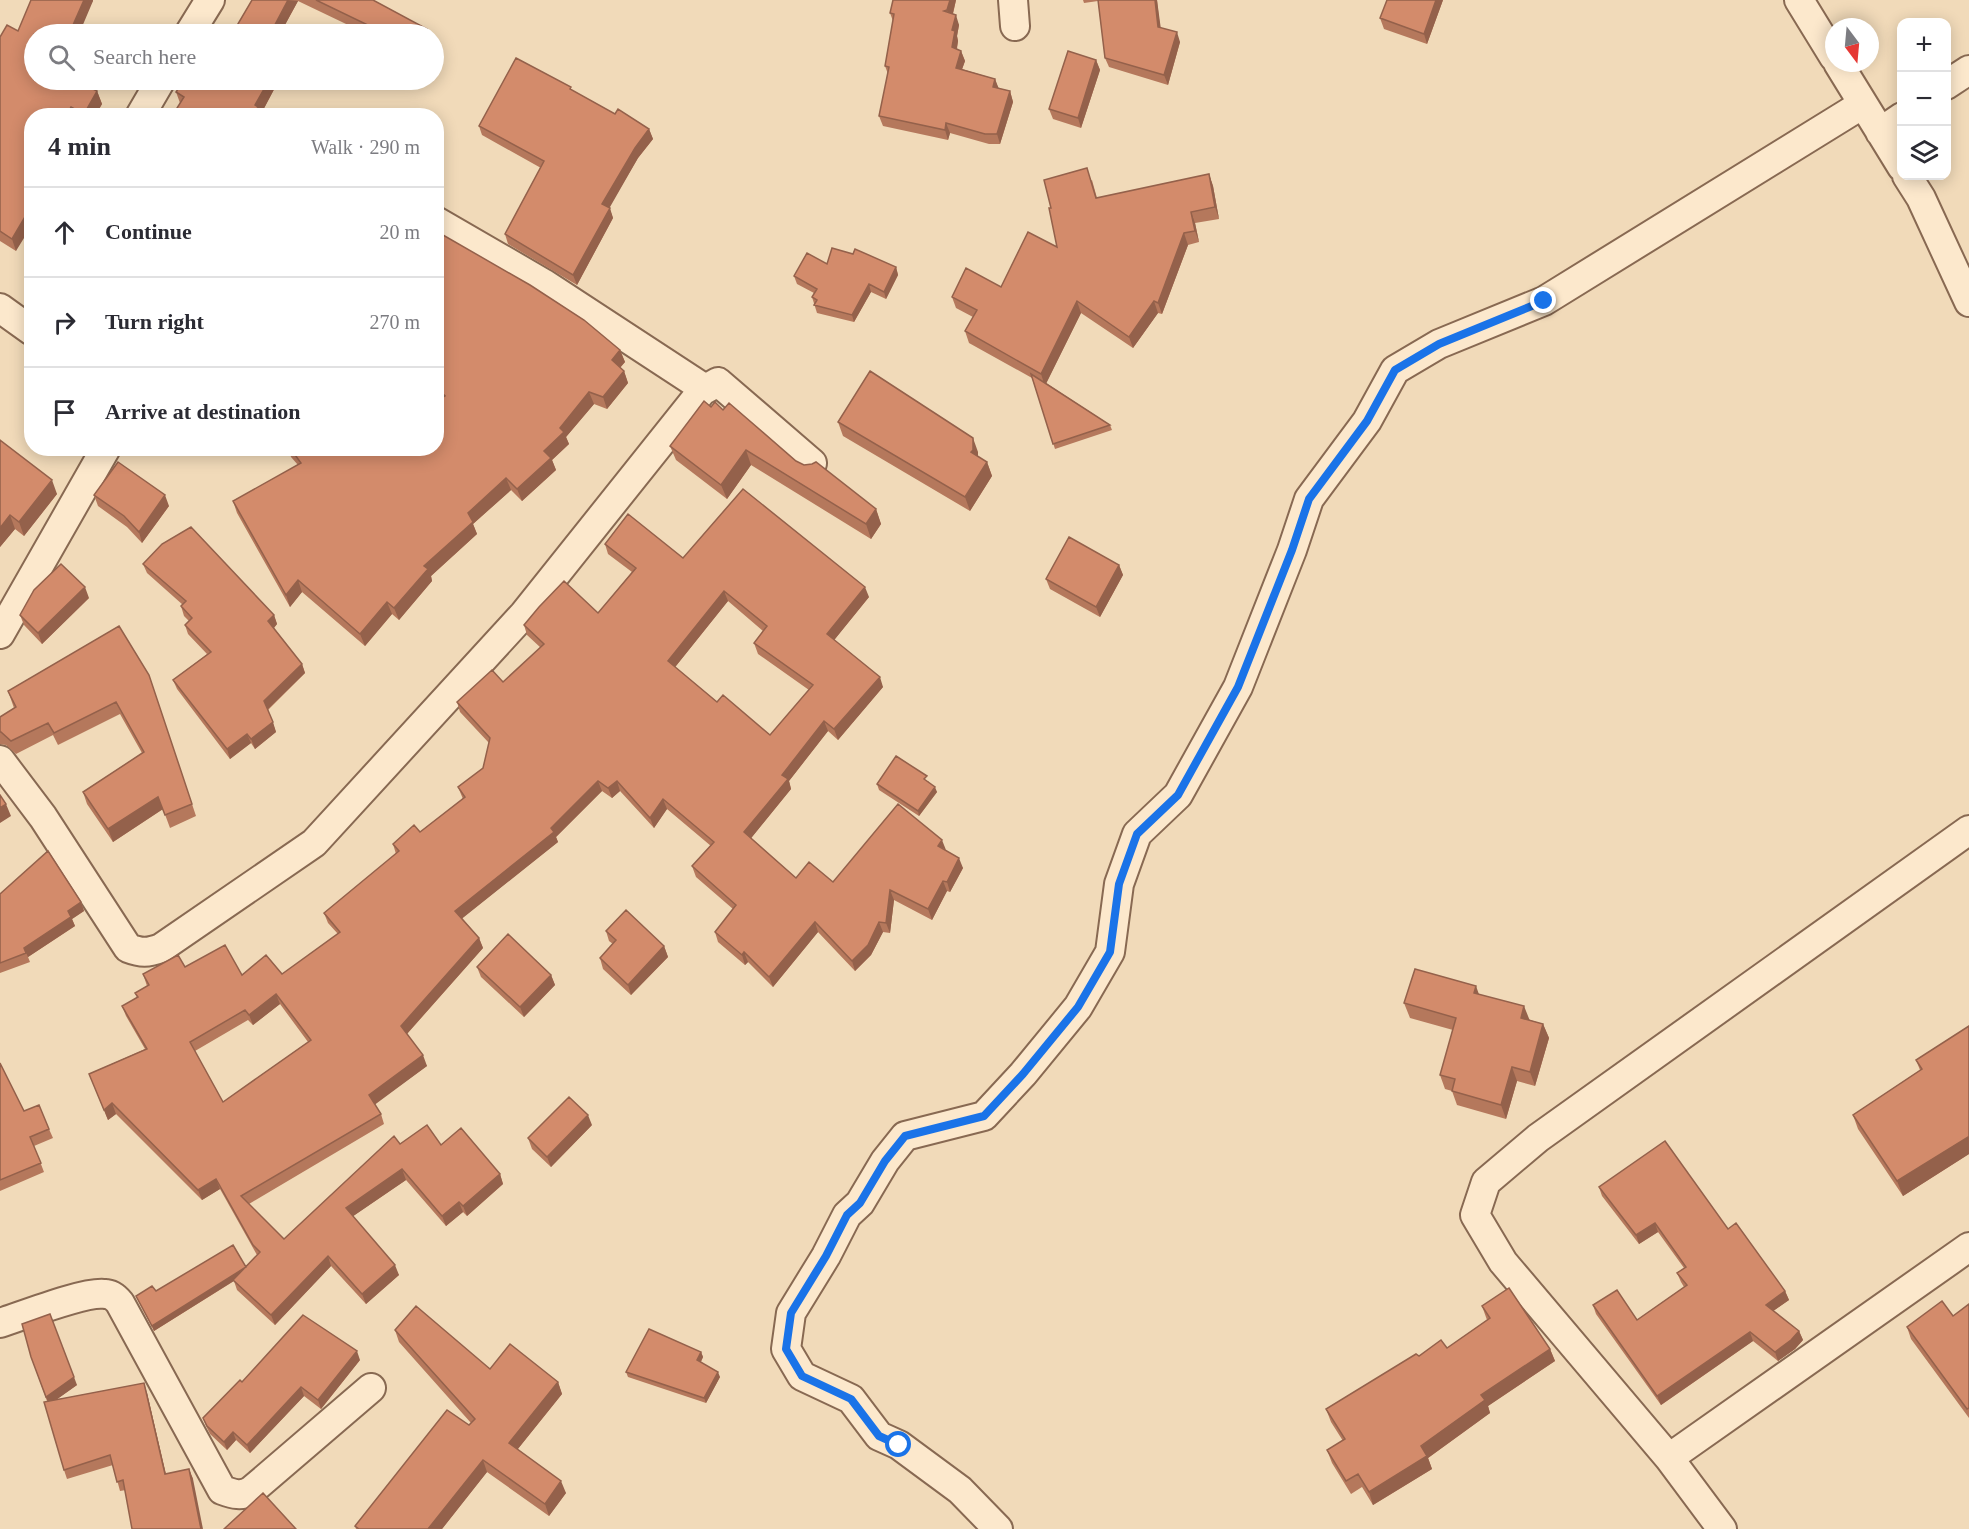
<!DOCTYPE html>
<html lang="en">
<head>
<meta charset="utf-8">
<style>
  :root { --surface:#fff; --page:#f7f7f7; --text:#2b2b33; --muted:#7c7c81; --line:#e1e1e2 }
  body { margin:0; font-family:Georgia,serif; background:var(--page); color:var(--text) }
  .controls { position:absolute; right:18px; top:18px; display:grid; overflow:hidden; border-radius:12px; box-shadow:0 3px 15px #0003 }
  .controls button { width:54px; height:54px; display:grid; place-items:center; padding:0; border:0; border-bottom:2px solid var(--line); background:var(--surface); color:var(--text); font:30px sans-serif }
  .compass { position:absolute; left:1825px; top:18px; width:54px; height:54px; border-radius:50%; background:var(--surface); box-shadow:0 3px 15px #0003; rotate:164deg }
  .stop { position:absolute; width:18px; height:18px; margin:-14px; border:4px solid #1a73e8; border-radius:50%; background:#fff }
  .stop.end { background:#1a73e8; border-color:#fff; box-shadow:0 2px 6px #0008 }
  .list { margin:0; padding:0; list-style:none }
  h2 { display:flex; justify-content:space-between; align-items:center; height:78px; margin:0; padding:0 24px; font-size:26px }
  h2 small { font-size:20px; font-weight:400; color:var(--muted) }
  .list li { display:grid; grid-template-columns:39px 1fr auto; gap:18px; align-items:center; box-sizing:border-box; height:90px; padding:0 24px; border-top:2px solid var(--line) }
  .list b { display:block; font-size:22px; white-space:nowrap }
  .list em { font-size:20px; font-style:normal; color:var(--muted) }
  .icon { flex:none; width:33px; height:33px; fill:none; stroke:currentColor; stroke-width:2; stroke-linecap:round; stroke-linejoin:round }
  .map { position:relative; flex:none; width:1969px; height:1529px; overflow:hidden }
  .search { position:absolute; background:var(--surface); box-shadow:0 3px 15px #0003; left:24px; top:24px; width:420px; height:66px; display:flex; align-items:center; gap:15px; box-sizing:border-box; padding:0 21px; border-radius:33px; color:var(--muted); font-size:22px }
  .panel { position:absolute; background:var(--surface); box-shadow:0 3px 15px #0003; left:24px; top:108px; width:420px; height:348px; border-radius:24px }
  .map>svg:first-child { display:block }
</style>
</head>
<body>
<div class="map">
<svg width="1969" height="1529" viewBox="0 0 1969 1529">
  <rect width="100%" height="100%" fill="#f1dab9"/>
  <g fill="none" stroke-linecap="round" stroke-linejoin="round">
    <!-- minor casing -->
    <g stroke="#886952" stroke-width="32">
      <path id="minor" d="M1013,0L1015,26
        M1799,0L1834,57
        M189,34L210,0
        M1838,63L1902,167
        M1946,85L1969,70
        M140,116L161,80
        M1880,132L1902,117
        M1907,176L1921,198L1969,302
        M436,221L543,283L705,389
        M0,308L32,331
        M0,634L106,448
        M0,760L43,817L128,948C141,953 148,953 161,948L314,843L524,614L702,391L718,382L812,463
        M0,1323C22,1316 85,1291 105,1294C112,1294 116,1298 120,1303L222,1490C233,1494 242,1497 252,1490L371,1388
        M1669,1458L1969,1247
        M998,1529L960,1490L899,1445L879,1436L851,1399L802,1376L786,1349L791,1313L826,1256L847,1215L860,1203L885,1161L905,1136L984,1116L1023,1074L1078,1007L1110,952L1119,884L1137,834L1178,795L1238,687L1292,550L1309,499L1367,421L1395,370L1439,344L1544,301L1863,104
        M1722,1529L1669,1458L1503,1262L1475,1215L1486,1182L1538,1138L1969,830"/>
    </g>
    <!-- minor -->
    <use href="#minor" stroke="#fce8cc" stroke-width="28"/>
  </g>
  <!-- wall -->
  <path fill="#b5785c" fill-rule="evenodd" d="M252,0H373L427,29L428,34H367L298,1L280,34H232Z
    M893,0H956L953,14L959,25L957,36L958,41L957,49L961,51L965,61L962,69L995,79L998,88L1010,91L1013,102L1000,144H989L950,133L948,140L883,126L879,116L888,74L885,66L893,21L890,13Z
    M1083,0H1157L1160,28L1180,42L1168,85L1109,67L1105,58L1098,1L1084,3Z
    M1443,0L1427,44L1384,29L1380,18Z
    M93,1L34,80L97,91L102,104L95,116H32L16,251L0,241V37L18,31Z
    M1096,60L1100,70L1081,128L1053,119L1049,109Z
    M184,80H279L261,114V116H172L180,103L176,92Z
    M572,90L615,114L649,129L653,139L638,158L609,207L613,218L577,285L508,244L505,234L541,168L482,135L479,126Z
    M1209,174L1213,186L1219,219L1195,223L1199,242L1188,245L1162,314L1158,313L1133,348L1081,313L1046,383L1110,425L1112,430L1055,449L1032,378L969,343L965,331L973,317L956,308L952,297L1001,287L1057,247L1051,208L1092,180L1097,198Z
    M436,231L620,350L625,362L620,368L624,371L628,383L607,409L594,404L566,437L569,444L552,460L556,470L522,501L511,490L473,524L477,534L431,576L432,581L399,620L392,614L365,646L302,592L290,607L237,513L233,501L298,465L291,457L288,448H376L378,451L441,399L436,395Z
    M827,264L896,267L898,275L886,299L871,292L854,322L817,313L812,297L814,293L797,284L794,276Z
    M711,407L723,410L796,461L876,509L881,524L871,539L751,465L727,499L676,460L670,446Z
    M838,422L978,452V457L987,462L992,476L970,511L843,436Z
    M0,440L57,494L24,536L15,529L0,547Z
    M94,495L169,506L142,543L127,527L98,506Z
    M605,544L683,558L869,597L834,640L883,687L838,740L828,731L789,781L791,789L751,838L796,878L833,882L946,850L963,868L950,892L947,891L932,920L894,900L890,933L883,932L871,955L855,971L818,932L773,987L748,962L745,965L718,942L715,932L733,909L696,877L692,866L711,846L667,809L654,828L620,791L612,798L602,791L556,837L558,842L462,918L479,938L483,948L407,1034L427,1066L374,1104L381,1114L384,1124L249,1204L284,1239L400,1144L441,1145L500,1174L503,1184L467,1216L463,1212L446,1226L406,1180L353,1216L399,1275L366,1304L331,1266L275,1325L237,1290L234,1281L154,1331L136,1296L246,1266L257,1255L220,1189L202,1200L116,1114L108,1120L89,1074L145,1049L126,1016L122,1006L137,998L135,993L147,986L143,974L185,967L242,975L282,974L338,934L328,923L324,913L396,854L393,844L420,832L463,799L458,787L483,768L489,743L460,712L457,702L503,682L541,648L527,635L524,625L598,613L632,572L608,554ZM728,601L763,631L754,643L758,654L809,690L770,735L717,702L675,667ZM280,1004L308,1042L223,1102L195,1051L248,1020L253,1025Z
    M143,564L274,615L277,624L274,628L302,664L305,673L268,710L276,732L255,749L251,743L230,759L177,689L173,680L207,654L188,634L185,625L189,621L184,616L181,606L183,605L147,573Z
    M1119,565L1123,575L1100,617L1050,589L1046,579Z
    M89,598L42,644L24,625L20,615Z
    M149,675L196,816L170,828L163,809L113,842L87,804L83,792L142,753L120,714L58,745L53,735L16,754L6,745L0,744V717L14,708L8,691Z
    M929,781L928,782L937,792L919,816L879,790L877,784Z
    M0,894L81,902L84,911L72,919L75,926L28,957L30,962L0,973Z
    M606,931L664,946L668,957L631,995L603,969L600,958L613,944L609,941Z
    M477,967L551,975L555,985L524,1017L481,977Z
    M1479,994L1530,1020L1543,1024L1549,1038L1535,1086L1517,1081L1506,1119L1457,1105L1452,1091L1445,1089L1440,1075L1453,1030L1410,1018L1404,1003Z
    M1969,1026V1154L1903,1196L1858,1129L1853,1115L1920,1070L1916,1060Z
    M0,1063L24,1111L49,1129L53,1138L34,1146L44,1172L0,1191Z
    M592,1125L551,1167L532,1149L528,1138Z
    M1599,1187L1728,1229L1785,1291L1789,1300L1773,1311L1799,1331L1803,1340L1795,1349L1778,1361L1753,1341L1661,1405L1596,1314L1593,1305L1637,1320L1684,1287L1681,1282L1677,1273L1684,1268L1658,1232L1639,1244L1602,1196Z
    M1969,1304V1418L1911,1339L1907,1327L1953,1316Z
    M1482,1306L1550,1349L1555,1361L1488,1406L1490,1413L1428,1458L1432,1469L1373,1505L1362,1487L1351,1494L1332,1463L1327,1450L1343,1441L1331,1422L1326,1409L1419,1356L1447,1348L1487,1320Z
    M395,1330L490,1369L558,1382L562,1394L517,1450L566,1493L549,1516L487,1472L442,1529H356L355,1526L471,1423L399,1342Z
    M701,1352L703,1357L701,1362L720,1377L706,1403L628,1377L626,1372Z
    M31,1357L77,1385L57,1399L147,1393L166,1474L189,1469L193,1479L120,1491L113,1465L67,1479L64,1470L47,1401Z
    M360,1360L321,1409L304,1396L250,1453L236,1440L227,1450L210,1434L206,1426L203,1418L242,1382Z"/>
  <!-- shaded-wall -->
  <path fill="#94614b" d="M84,0H93V1L79,34H69Z
    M288,0L298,1L280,34H270Z
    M950,0H956L951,21L947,10Z
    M1155,0H1157L1162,37L1158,27Z
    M1436,0H1443L1427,44L1424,34Z
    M956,15L959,25L957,36L958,41L955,58L952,47V30Z
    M1177,32L1180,42L1168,85L1164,75Z
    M961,51L965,61L959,78L956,68Z
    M1096,60L1100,70L1081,128L1078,118Z
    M995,79L999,89L993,87Z
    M269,80H279L261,114V116H252L255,105Z
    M97,91L102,104L95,116H84V114Z
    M1010,91L1013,102L1000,144L997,134Z
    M71,107L74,116H66Z
    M946,123L950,133L948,140L945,130Z
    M649,129L653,139L638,158L606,214L602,204L635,148Z
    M1209,174L1213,186L1219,219L1215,207Z
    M32,205V225L16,251L12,239Z
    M610,208L613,218L577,285L573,275Z
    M1191,212L1195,223L1199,242L1195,231Z
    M1184,233L1188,245L1162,314L1158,303Z
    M896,267L898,275L886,299L884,292Z
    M869,284L871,292L854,322L852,315Z
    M1077,301L1081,313L1045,386L1041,374Z
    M1154,301L1158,313L1133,348L1129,337Z
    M620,350L625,362L616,372L612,360Z
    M624,371L628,383L607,409L603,397Z
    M589,392L594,404L566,437L569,444L552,460L556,470L522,501L517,489L544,451L560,428Z
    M973,438L978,452V464L971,452Z
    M746,450L751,465L727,499L721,485Z
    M987,462L992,476L970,511L965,497Z
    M506,478L511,490L473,524L477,534L431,576L432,581L399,620L394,608L424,566L468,513Z
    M52,480L57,494L24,536L19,522Z
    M165,495L169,506L142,543L139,532Z
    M876,509L881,524L871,539L866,524Z
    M10,515L15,529L0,547V528Z
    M1119,565L1123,575L1100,617L1096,607Z
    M298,580L302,592L290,607L286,595Z
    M85,587L89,598L42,644L38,633Z
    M865,587L869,597L831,644L827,634Z
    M724,591L728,601L672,671L668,661Z
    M387,602L392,614L365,646L360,634Z
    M274,615L277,624L272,630L268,621Z
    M302,664L305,673L267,710L264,701Z
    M880,677L883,687L838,740L834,729Z
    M824,721L828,731L789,781L791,789L748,842L744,832L782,775Z
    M273,722L276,732L255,749L251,739Z
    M247,734L251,743L230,759L227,749Z
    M598,781L602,791L556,837L558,842L459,921L455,911L551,828Z
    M617,781L620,791L612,798L608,788Z
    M935,787L937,792L919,816L918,811Z
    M158,797L163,809L113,842L108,829Z
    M663,799L667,809L654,828L650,818Z
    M6,804L11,816L0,823V808Z
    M942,840L946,850L938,846Z
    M959,858L963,868L950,892L947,882Z
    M943,881L947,891L932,920L928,909Z
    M890,890L894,900L890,933L886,923Z
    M81,902L84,911L72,919L75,926L28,957L24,948L68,911Z
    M815,922L818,932L773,987L769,977Z
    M879,922L883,932L871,955L855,971L852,961Z
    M479,938L483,948L405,1036L401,1026Z
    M664,946L668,957L631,995L628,985Z
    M744,952L748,962L745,965L742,955Z
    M551,975L555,985L524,1017L520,1007Z
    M1476,986L1481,1000L1474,993Z
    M276,994L280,1004L253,1025L249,1015Z
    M1524,1006L1530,1021L1521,1018Z
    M1543,1024L1549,1038L1535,1086L1530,1072Z
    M423,1055L427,1066L373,1106L369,1095Z
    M1512,1067L1517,1081L1506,1119L1501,1105Z
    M112,1103L116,1114L108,1120L104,1110Z
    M588,1115L592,1125L551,1167L547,1157Z
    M1968,1137L1969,1140V1154L1903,1196L1897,1181Z
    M402,1169L406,1180L349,1219L346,1208Z
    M500,1174L503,1184L467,1216L463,1206Z
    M216,1179L220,1189L202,1200L198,1190Z
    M459,1202L463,1212L446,1226L442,1216Z
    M1655,1223L1658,1232L1639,1244L1636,1235Z
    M328,1256L331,1266L275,1325L271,1315Z
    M395,1265L399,1275L366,1304L362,1294Z
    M246,1267L248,1272L154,1331L152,1326Z
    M1785,1291L1789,1300L1769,1314L1766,1305Z
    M1799,1331L1803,1340L1795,1349L1778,1361L1775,1352Z
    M1750,1332L1753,1341L1661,1405L1657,1396Z
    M1550,1349L1555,1361L1488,1406L1490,1413L1428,1458L1432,1469L1373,1505L1369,1492L1481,1395Z
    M357,1351L360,1360L321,1409L318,1400Z
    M701,1352L703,1357L699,1365L697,1360Z
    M718,1372L720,1377L706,1403L704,1398Z
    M74,1377L77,1385L49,1405L46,1397Z
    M558,1382L562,1394L513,1455L509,1443Z
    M144,1383L147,1393L168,1484L165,1474Z
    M301,1387L304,1396L250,1453L247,1445Z
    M233,1432L236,1440L227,1450L224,1442Z
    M483,1460L487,1472L442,1529H428Z
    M189,1469L193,1479L203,1529H201Z
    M561,1481L566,1493L549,1516L545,1504Z"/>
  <!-- building -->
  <path fill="#d38b6b" stroke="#94614b" stroke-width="1.5" fill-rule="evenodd" d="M31,0H84L69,34H34V80H75L97,91L84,114L71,107L66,116H32V205L12,239L0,231V37L7,25L18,31Z
    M252,0H288L270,34H232Z
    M316,0H373L427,29L424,34H367L372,27Z
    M893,0H950L947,10L944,11L956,15L952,30L955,31L952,47L961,51L956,68L995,79L993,87L1010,91L997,134H985L946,123L945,130L879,116L889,67L885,66L894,14L890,13Z
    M1098,0H1155L1158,27L1177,32L1164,75L1105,58Z
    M1387,0H1436L1424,34L1380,18Z
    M205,26L222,34H200Z
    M1068,51L1096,60L1078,118L1049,109Z
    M516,58L571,87L570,89L615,114L618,109L649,129L635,148L602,204L610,208L573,275L505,234L544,161L479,126Z
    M184,80H269L255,105L258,107L252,116H172L184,97L176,92Z
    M1087,168L1096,198L1209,174L1215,207L1191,212L1195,231L1184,233L1158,303L1154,301L1129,337L1077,301L1041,374L965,331L977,310L952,297L966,268L1001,287L1028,232L1057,247L1049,208H1051L1044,180Z
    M436,231L530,285L584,320L620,350L612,360L624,371L603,397L589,392L560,428L564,432L544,451L551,458L517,489L506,478L468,513L473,522L424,566L428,569L394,608L387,602L360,634L298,580L286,595L233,501L301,463L290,448H376L378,451L382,448H436V402L445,396L436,387Z
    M832,248L853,254L855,249L896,267L884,292L869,284L852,315L814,305L817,300L812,297L817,289L794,276L807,253L827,264Z
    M870,371L973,438V450L971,452L987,462L965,497L838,422Z
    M1031,374L1110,425L1053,444Z
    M704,401L711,407L715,402L723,410L729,403L796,461L804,465L812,464L816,462L876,509L866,524L746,450L721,485L670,446Z
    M0,440L52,480L19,522L10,515L0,528Z
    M118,462L165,495L139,532L124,516L94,495Z
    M743,489L865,587L827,634L880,677L834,729L824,721L782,775L788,779L744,832L796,878L809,862L833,882L898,804L942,840L938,846L959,858L947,882L943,881L928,909L890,890L886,923L879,922L868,945L852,961L815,922L769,977L744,952L742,955L715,932L736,905L692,866L714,842L663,799L650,818L617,781L608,788L598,781L551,828L554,832L455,911L479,938L401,1026L423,1055L369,1095L381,1114L241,1196L284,1239L394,1136L400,1144L427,1125L441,1145L461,1128L500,1174L463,1206L459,1202L442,1216L402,1169L346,1208L395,1265L362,1294L328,1256L271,1315L233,1280L260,1252L253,1245L216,1179L198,1190L112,1103L104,1110L89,1074L147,1049L122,1006L138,997L135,993L149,985L143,974L178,955L185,967L225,945L242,975L266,955L282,974L340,932L324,913L399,851L393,844L414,825L420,832L465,797L458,787L483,768L490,738L457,702L492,670L503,682L544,644L524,625L539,607L564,581L598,613L636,568L605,544L628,514L683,558ZM724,591L767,626L754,643L813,685L770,735L723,695L717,702L668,661ZM276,994L311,1040L223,1102L190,1042L245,1010L249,1015Z
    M191,527L274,615L268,621L302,664L264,701L273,722L251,739L247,734L227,749L173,680L211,652L185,625L192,618L181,606L186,601L143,564L162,544Z
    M1069,537L1119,565L1096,607L1046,579Z
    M61,564L85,587L38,633L20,615L34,590Z
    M119,626L149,675L192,804L165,815L158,797L108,829L83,792L144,752L116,702L54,733L48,723L11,741L1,732H0V717L16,707L8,691Z
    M896,756L927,776L924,779L935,787L918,811L877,784Z
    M0,795L6,804L0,808Z
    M48,851L81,902L68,911L71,917L24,948L26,953L0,963V894Z
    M626,910L664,946L628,985L600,958L616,940L606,931Z
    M508,934L551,975L520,1007L477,967Z
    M1415,969L1476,986L1474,993L1524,1006L1521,1018L1543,1024L1530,1072L1512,1067L1501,1105L1452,1091L1455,1079L1440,1075L1456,1018L1404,1003Z
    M1969,1026V1139L1968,1137L1897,1181L1853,1115L1922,1069L1916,1060Z
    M0,1063L24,1111L39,1105L49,1129L30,1137L41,1163L0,1180Z
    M569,1097L588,1115L547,1157L528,1138Z
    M1665,1141L1728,1229L1736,1223L1785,1291L1766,1305L1799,1331L1791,1340L1775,1352L1750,1332L1657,1396L1593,1305L1617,1290L1637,1320L1687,1285L1677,1273L1686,1267L1655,1223L1636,1235L1599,1187Z
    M233,1245L246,1267L152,1326L136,1296L152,1286L156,1291Z
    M1509,1288L1550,1349L1481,1395L1485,1400L1421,1446L1427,1456L1369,1492L1358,1474L1346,1481L1327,1450L1345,1439L1326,1409L1416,1354L1419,1356L1441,1340L1447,1348L1490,1318L1482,1306Z
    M1942,1301L1953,1316L1969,1304V1408L1967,1409L1907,1327Z
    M416,1306L490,1369L510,1344L558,1382L509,1443L561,1481L545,1504L483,1460L428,1529H359L355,1526L447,1410L469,1425L475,1419L395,1330Z
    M50,1314L74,1377L46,1397L31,1357L22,1324Z
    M303,1315L357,1351L318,1400L301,1387L247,1445L233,1432L224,1442L207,1426L203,1418L240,1380L242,1382Z
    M649,1329L701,1352L697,1360L718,1372L704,1398L626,1372Z
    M144,1383L165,1474L189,1469L201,1529H132L123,1480L117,1482L110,1455L64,1470L44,1402Z
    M263,1493L296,1529H224Z"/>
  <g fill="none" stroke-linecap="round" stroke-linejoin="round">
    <!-- route -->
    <path stroke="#1a73e8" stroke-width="8" d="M899,1445L879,1436L851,1399L802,1376L786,1349L791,1313L826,1256L847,1215L860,1203L885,1161L905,1136L984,1116L1023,1074L1078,1007L1110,952L1119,884L1137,834L1178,795L1238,687L1292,550L1309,499L1367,421L1395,370L1439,344L1544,301"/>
  </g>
</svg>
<div class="controls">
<button>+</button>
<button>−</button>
<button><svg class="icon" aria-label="layers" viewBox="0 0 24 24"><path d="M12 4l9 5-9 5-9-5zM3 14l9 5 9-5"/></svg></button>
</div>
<svg class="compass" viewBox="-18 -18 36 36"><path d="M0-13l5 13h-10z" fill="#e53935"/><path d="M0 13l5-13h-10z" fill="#7c7c81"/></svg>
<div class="stop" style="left:899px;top:1445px"></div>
<div class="stop end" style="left:1544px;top:301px"></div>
<div class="search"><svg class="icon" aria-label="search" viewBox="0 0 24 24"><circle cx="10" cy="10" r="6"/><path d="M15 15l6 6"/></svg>Search here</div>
<section class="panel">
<h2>4 min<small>Walk · 290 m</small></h2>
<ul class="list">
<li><svg class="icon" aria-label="ahead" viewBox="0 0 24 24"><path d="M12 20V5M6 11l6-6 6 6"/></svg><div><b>Continue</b></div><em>20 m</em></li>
<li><svg class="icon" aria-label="right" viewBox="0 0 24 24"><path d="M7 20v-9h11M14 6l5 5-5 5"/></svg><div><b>Turn right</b></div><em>270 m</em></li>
<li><svg class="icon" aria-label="arrive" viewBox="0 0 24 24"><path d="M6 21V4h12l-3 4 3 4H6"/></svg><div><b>Arrive at destination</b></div></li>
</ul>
</section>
</div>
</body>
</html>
